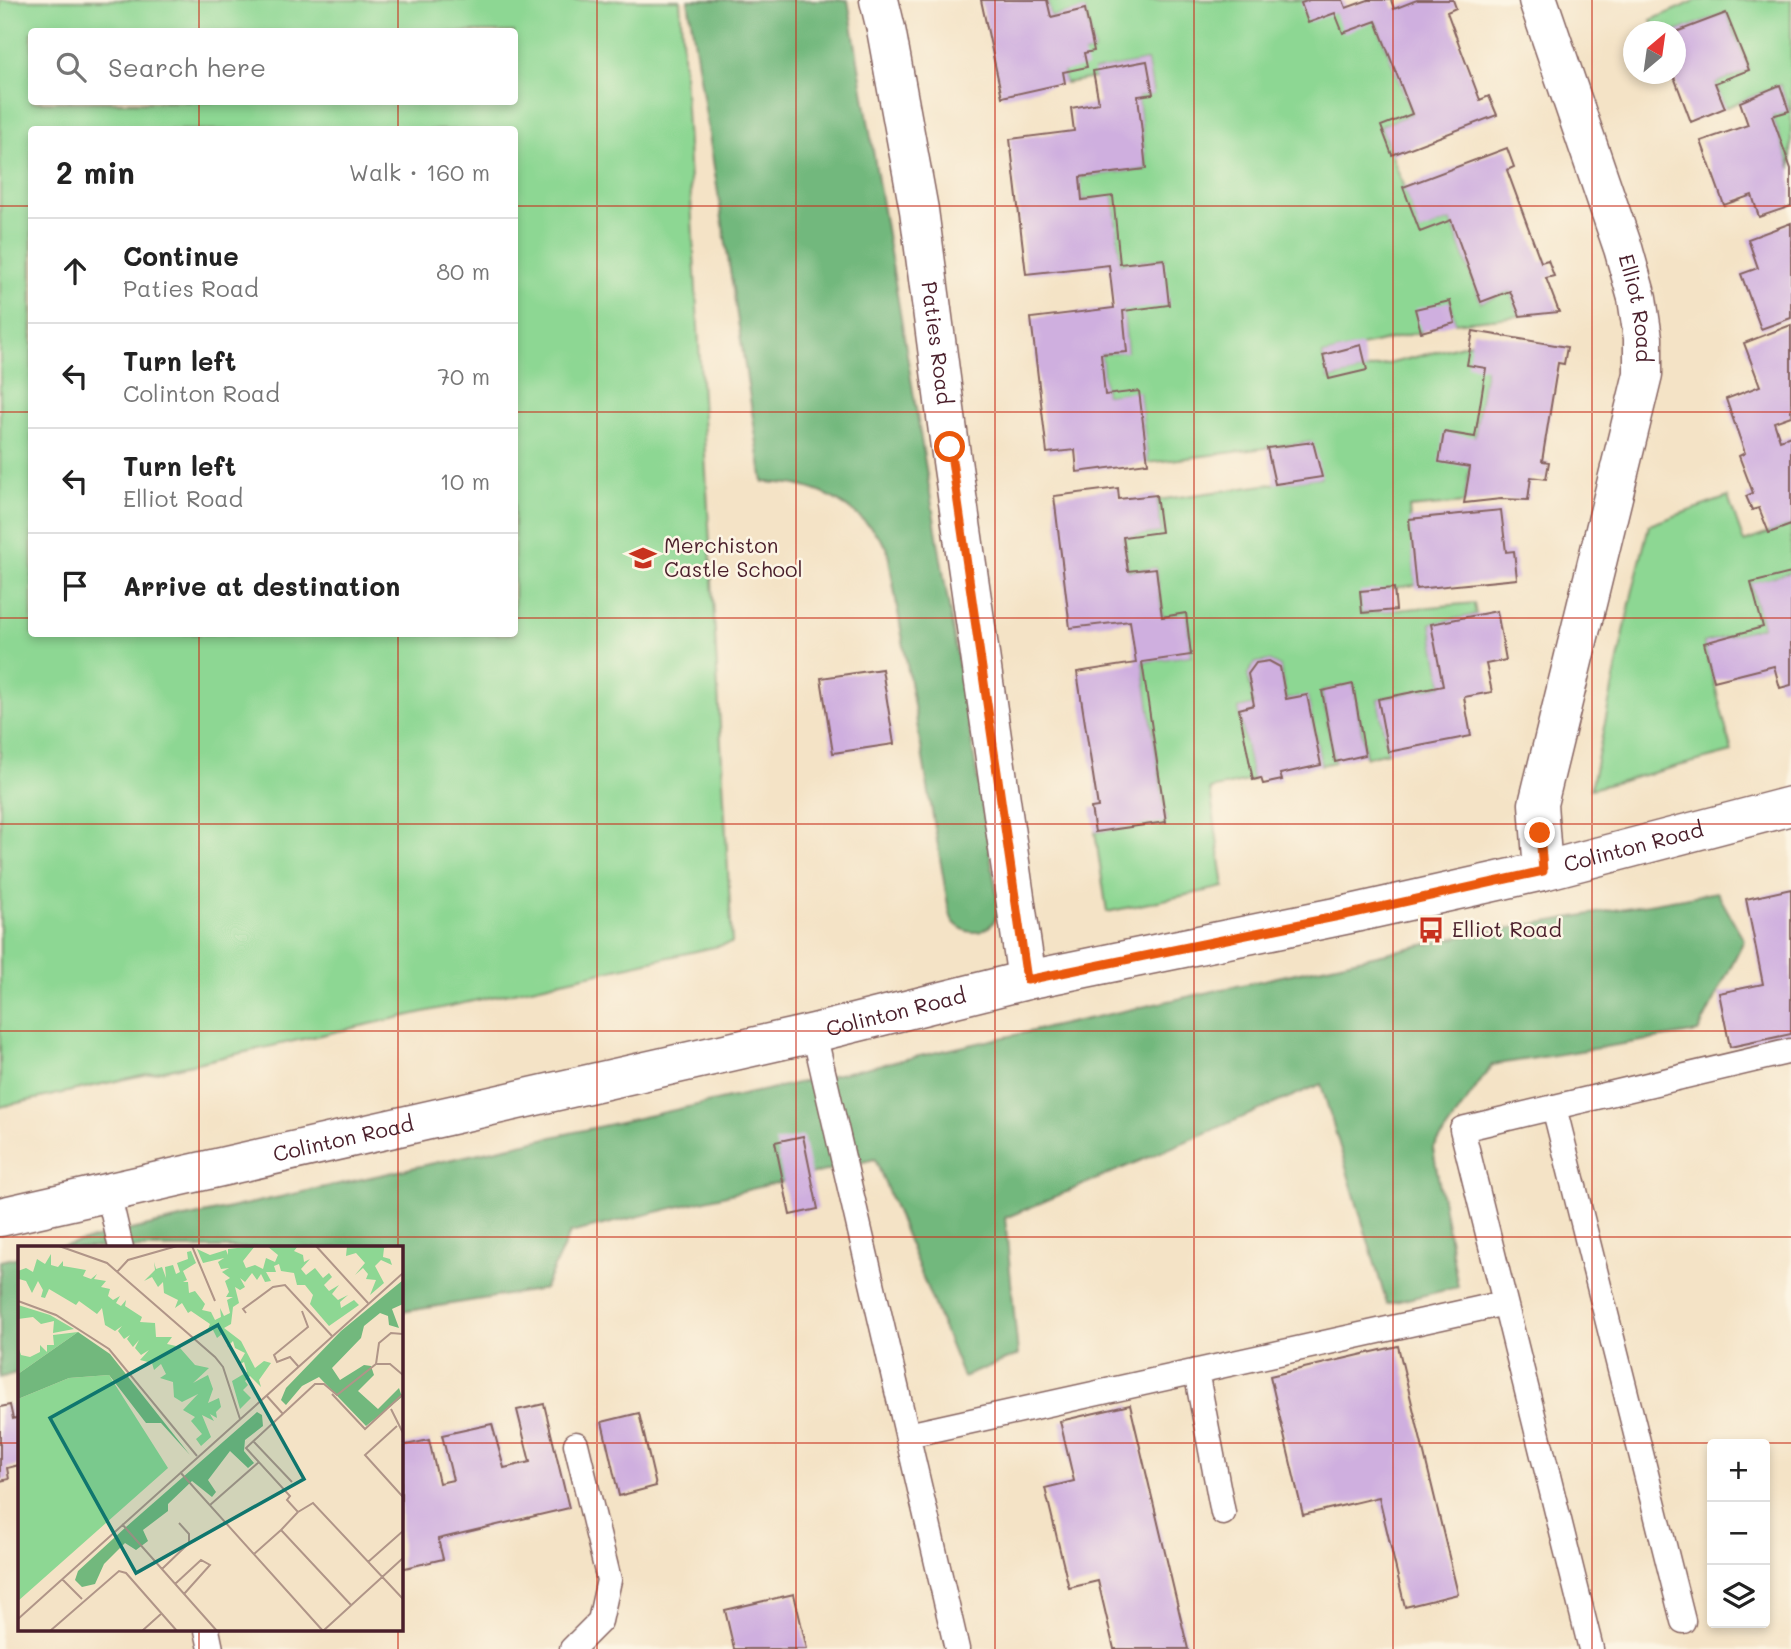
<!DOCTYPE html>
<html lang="en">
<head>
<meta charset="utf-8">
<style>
  :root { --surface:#fff; --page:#f6f6f6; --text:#222; --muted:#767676; --line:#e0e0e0 }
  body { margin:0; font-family:Mali,sans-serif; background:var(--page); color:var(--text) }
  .controls { position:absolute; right:21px; bottom:21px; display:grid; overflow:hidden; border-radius:7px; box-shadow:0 4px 10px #0003 }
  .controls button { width:63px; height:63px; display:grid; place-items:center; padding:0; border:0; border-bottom:2px solid var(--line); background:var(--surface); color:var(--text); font:35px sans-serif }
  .compass { position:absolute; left:1623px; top:21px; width:63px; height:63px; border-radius:50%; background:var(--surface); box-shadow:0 4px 10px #0003; rotate:29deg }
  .stop { position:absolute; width:21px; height:21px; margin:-16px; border:5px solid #ea580c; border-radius:50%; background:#fff }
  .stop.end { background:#ea580c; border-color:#fff; box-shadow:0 2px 7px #0008 }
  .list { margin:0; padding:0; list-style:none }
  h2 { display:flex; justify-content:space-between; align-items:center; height:91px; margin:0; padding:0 28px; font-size:30px }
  h2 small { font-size:23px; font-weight:400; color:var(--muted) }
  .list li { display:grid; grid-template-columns:46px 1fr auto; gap:21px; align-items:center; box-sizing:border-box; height:105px; padding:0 28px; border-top:2px solid var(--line) }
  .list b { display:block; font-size:26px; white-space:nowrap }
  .list p { margin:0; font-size:23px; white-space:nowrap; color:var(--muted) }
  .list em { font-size:23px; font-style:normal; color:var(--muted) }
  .icon { flex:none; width:38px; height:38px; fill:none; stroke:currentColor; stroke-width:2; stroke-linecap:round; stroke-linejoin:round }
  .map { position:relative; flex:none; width:1791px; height:1649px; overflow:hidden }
  .search { position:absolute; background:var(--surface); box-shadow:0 4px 10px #0003; left:28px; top:28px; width:490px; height:77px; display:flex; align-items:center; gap:18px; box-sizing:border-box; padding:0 24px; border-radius:7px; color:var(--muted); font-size:26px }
  .panel { position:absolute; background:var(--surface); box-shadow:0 4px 10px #0003; left:28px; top:126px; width:490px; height:511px; border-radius:7px }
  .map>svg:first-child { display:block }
</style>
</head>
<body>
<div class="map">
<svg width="1791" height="1649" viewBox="0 0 1791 1649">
  <rect width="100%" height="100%" fill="#fcf5e5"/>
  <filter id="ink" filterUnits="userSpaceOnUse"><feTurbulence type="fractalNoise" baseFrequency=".0143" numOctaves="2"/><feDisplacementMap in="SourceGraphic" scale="14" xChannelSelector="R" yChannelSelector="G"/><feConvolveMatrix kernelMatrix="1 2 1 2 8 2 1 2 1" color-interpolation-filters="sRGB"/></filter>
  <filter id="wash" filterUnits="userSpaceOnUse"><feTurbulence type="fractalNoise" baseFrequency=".00686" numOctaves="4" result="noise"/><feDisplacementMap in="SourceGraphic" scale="28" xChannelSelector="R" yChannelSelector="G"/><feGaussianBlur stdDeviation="1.57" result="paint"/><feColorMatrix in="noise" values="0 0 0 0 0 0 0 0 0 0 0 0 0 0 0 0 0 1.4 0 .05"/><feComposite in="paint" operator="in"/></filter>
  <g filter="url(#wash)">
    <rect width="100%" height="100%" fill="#f4e3c6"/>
    <!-- green -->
    <path fill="#8dd793" stroke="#6c7b5f" stroke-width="2" fill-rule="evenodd" d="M0,0H680L732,943L0,1107ZM32,32H514V102H32ZM32,130H514V634H32Z
      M1047,0H1309L1335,13L1376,21L1412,114L1381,126L1420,231L1451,220L1481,302L1510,291L1520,316L1455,323L1450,302L1421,332L1323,355L1329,379L1471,343L1486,368L1464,503L1409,508L1416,585L1394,588L1363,613L1474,603L1476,615L1431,624L1443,686L1378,699L1388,752L1366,757L1353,685L1322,691L1335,762L1321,765L1307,696L1286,699L1280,667L1269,661L1256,663L1248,674L1254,705L1239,709L1253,780L1210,789L1224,887L1107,912L1095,832L1166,821L1142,662L1191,655L1186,614L1162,617L1156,568L1128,571L1123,537L1161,532L1157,500L1321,477L1312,442L1148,463L1139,392L1105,395L1101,354L1127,351L1123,311L1164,259L1120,264L1113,197L1082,200L1080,177L1146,169L1138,96L1153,93L1147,61L1094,71L1095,78L1065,83L1063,72L1084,53L1094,51L1085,10L1051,17Z
      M1697,0H1791V169L1772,116L1789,110L1780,85L1725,108L1715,83L1749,70L1726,13L1676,32L1656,31L1651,20Z
      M1728,497L1744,542L1791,525V573L1751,584L1763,627L1704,643L1732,752L1591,789L1632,594L1649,525Z"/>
    <!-- forest -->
    <path fill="#72b87d" stroke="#5e6c54" stroke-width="2" d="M688,0H848L999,908C996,923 985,936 967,931C962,929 956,926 953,921C950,917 950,910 948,905L887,547C865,517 834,492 796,485C785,483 774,483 763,482Z
      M1717,892L1744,940L1698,1032L1492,1065L1433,1149L1458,1287L1387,1304L1321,1084L1005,1218L1018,1355L963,1377L875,1159L570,1233L544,1289L401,1312V1248H54L126,1231L1459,937Z
      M19,1257V1372L0,1378V1261Z"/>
    <g id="blocks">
      <!-- building -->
      <path fill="#cfafdf" d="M981,0H1047L1051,17L1085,9L1094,51L1084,53L1087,67L1063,72L1065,83L1002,97Z
        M1309,0H1343L1346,8L1368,0H1391L1394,9L1417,0H1453L1456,8L1447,12L1463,55L1480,100L1489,96L1497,115L1392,155L1381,126L1412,114L1376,21L1343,33L1335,13L1308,23L1301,3Z
        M1726,13L1749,70L1715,83L1725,108L1691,122L1673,74H1676V32Z
        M1147,61L1153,94L1138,96L1146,169L1080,177L1082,200L1113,196L1120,264L1164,259L1169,305L1123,311L1127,352L1101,354L1105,395L1139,391L1148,463L1077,472L1075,450L1047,453L1031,318L1114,308L1109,265L1026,274L1010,139L1074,131L1071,108L1099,103L1093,71Z
        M1780,85L1789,111L1772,116L1791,169V206L1759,217L1752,195L1724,205L1701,141L1748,125L1740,102Z
        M1507,148L1514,167L1507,170L1541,262L1548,260L1554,276L1546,278L1559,312L1520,316L1510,291L1481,302L1451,220L1420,232L1403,187Z
        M1791,223V318L1761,329L1741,274L1758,268L1748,239Z
        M1450,301L1455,323L1421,332L1415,309Z
        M1791,325V416L1774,422L1780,440L1791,436V525L1769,533L1759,508L1752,510L1746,496L1753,493L1739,456L1745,453L1726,399L1760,386L1744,343Z
        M1473,331L1567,347L1564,364L1558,363L1542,461L1549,462L1546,479L1531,477L1528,500L1501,499L1464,503L1470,467L1439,462L1444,432L1475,437L1486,368L1467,365Z
        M1361,345L1367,370L1329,379L1323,355Z
        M1313,442L1322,477L1275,484L1267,448Z
        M1118,488L1119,499L1156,495L1161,532L1123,537L1128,571L1156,568L1162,617L1186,613L1191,655L1142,662L1166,822L1095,832L1091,808L1098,807L1077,672L1136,663L1130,621L1070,628L1054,496Z
        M1501,510L1506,552L1514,551L1517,579L1416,589L1409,519Z
        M1791,573V685L1780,688L1774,666L1714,681L1704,643L1763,627L1751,583Z
        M1394,588L1396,610L1362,613L1360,591Z
        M1497,611L1506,660L1486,664L1492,692L1464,697L1471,736L1388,752L1378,699L1443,686L1431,624Z
        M1269,661L1280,667L1286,699L1307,695L1321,765L1280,774L1282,780L1263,784L1261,778L1253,780L1239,709L1254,705L1248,674L1256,663Z
        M882,669L894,744L833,753L821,678Z
        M1353,684L1365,755L1335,762L1322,691Z
        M1791,889V1034L1730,1047L1719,993L1763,984L1746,899Z
        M803,1136L818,1209L790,1215L775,1142Z
        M1398,1346L1458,1594L1405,1607L1379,1497L1303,1515L1270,1376Z
        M544,1404L569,1508L438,1539L443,1559L401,1569V1446L429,1440L439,1483L453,1480L442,1435L492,1424L504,1468L530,1462L517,1410Z
        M10,1405L13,1419L19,1417V1465L7,1468L9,1479L0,1481V1407Z
        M1130,1405L1188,1649H1114L1098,1581L1069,1588L1045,1488L1074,1481L1060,1421Z
        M639,1413L656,1486L619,1496L602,1422Z
        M794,1594L807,1649H734L725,1610Z"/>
    </g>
  </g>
  <g filter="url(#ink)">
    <use href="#blocks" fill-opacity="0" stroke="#866461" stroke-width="2"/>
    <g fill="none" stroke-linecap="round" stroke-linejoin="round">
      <!-- service casing -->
      <g stroke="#866461" stroke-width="27">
        <path id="service" d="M814,1033L957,1649
          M1554,1107L1683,1621
          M108,1192L121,1248
          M1196,1371L1223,1513
          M908,1435L1505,1303
          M207,1630L211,1649
          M572,1649L600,1621L609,1580L576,1444
          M1591,1649L1462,1129L1791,1051"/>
      </g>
      <!-- minor casing -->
      <g stroke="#866461" stroke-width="41">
        <g id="minor">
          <path id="s1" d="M879,0L886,29L919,210L950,447L1027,980"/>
          <path id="s2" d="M1538,0L1623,248L1637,298L1643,338V374L1538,804L1543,871"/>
        </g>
      </g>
      <!-- tertiary casing -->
      <g stroke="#866461" stroke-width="41">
        <g id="tertiary">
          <path id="s3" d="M0,1217L814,1033L1027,980L1355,913L1543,871L1791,806"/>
        </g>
      </g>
      <!-- service -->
      <use href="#service" stroke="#fff" stroke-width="24"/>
      <!-- minor -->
      <use href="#minor" stroke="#fff" stroke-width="38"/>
      <!-- tertiary -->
      <use href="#tertiary" stroke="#fff" stroke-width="38"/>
    </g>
  </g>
  <g fill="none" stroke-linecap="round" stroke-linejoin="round" filter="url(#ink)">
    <!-- route -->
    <path stroke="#ea580c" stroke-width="9" d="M950,447L1027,980L1354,913L1543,871L1540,833"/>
  </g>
  <!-- grid -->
  <path fill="none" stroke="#c8321e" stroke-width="2" stroke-opacity="0.55" d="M199,0V32M398,0V32M597,0V1649M796,0V1649M995,0V1649M1194,0V1649M1393,0V1649M1592,0V1649M199,102V130M398,102V130M0,206H32M514,206H1791M0,412H32M514,412H1791M0,618H32M514,618H1791M199,634V1248M398,634V1248M0,824H1791M0,1031H1791M0,1237H1791M0,1443H19M401,1443H1791M199,1630V1649M398,1630V1649"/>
  <!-- icons -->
  <defs>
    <g id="school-bare" transform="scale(2.1)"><path d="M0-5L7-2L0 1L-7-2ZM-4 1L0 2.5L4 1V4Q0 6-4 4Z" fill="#c8321e" stroke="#fcf5e5" stroke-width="2.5" paint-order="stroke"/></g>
    <g id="bus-bare" transform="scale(2.1)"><path d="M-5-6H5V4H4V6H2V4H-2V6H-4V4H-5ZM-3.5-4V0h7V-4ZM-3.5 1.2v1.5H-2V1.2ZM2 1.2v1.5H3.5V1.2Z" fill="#c8321e" stroke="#fcf5e5" stroke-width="2.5" paint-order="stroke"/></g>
  </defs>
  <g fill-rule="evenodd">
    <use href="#school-bare" x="643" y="558"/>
    <use href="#bus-bare" x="1431" y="930"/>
  </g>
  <g text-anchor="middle" stroke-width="5" stroke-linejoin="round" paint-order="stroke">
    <!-- street labels -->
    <g font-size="21" fill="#4a1f2b" stroke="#fcf5e5">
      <text dy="7" stroke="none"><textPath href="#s2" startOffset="324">Elliot Road</textPath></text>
      <text dy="7" stroke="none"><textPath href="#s1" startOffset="348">Paties Road</textPath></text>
      <text dy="7" stroke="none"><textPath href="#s3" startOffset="1675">Colinton Road</textPath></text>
      <text dy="7" stroke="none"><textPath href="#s3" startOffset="919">Colinton Road</textPath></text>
      <text dy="7" stroke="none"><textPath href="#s3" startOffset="352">Colinton Road</textPath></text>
    </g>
    <!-- poi labels -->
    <g font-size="21" fill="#4a1f2b" stroke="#fcf5e5" text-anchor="start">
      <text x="664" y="553">Merchiston<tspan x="664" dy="24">Castle School</tspan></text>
      <text x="1452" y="937">Elliot Road</text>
    </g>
  </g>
  <!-- overview -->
  <g transform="translate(18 1246)">
    <rect width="385" height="385" fill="#f4e3c6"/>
    <path d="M237,0L225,15L228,22L237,19L245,23L248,12L257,16L260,9L249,0H280L276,5L285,9L286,16L292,13L283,23L288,29L297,22L305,32L311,27L314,31L306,39L311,45L321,39L314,48L320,54L330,49L322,56L323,62L336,54L341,59L311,80L292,58L295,49L287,39H279L276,27L263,25L261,18L256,20L258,26H248L253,35L247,36L243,28L239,34L234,27L227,36L222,32L227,41L222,44L217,41L221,57L215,61L213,78L206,82L223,95L237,122L246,115L253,117L241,134L243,141L232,130L227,135L230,139L225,144L233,152L222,163L214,135L229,126L226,116L220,119L227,107L217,102L215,95L209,101L211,97L204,88L199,92L195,84L188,88L192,78L173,65L170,67L164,57L157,62L160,54L146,47L145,36L140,41L134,31L126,35L137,24L136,16L138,23L144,21L148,32L147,21L155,19L158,28L162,26L159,17L170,13L169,6L173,5L178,17L165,25L169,34L165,36H170L171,47L177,45L187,58L184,64L193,66L197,74L203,71L202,62L206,70L212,67L209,54L215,51H208L211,46L207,35L212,32L204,26L211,22L203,23L200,16L206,12L185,17L179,3L192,9L208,4L210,9V3ZM329,0H374L366,2L365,11L372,13L374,19L363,14L357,20L366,37L352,49L358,34L348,33L350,28L345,22L337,29L347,17L338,7L328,10ZM33,8V19L40,21L45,15V20L68,24L65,30L73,33L79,28L76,33L88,35L83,41L92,43L90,50L95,54L102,50L98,57L103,60L108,54L107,60L124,71L122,76L137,77L138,91H154L149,98L158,100L155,106L162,102L177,119L191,122L175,137L190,129L195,143L190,157L201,152L203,161L198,166L199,172L192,168L196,175L184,169L193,191L183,200L178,193L184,188L173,175L177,171L165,164L180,148L164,156L156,151L155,136L142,132L148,128L143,118L136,124L134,117L122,114L131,104L123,109L117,102L121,94L115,101L109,93L112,89L106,93L100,85L104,80L97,85L87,79L84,62L79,68L61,55L58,59L31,43L27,52L23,51L25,44L20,35L14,47L8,35L1,33L0,38V25L8,22L15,26L19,13L27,18ZM0,59L32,69L56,83L35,87L36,75L23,78L15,71L0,73ZM60,86L0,128V100L3,109L12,111L22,106V99L29,106V99H36L35,89ZM91,129L150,222L0,355V153L51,132Z" fill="#8dd793"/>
    <path d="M385,34V58L374,63L381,82L371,79L370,70L362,67L346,80L343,92L314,122L322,134L346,119L353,120L356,129L340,145L360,163L381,142L384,151L348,180L301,131L284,140L268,159L263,154L268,142L323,85ZM60,86L92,108L172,209L143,177H128L91,129L51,132L0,153V128ZM239,166L244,169L245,180L227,194L226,205L236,217L230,222L212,205L190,234L198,246L194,251L174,235L150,258V265L125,284L130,295L118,304L107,297L86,318L77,338L64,341L57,334L60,325L108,281Z" fill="#72b87d"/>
    <path fill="none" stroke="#b09588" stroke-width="2" d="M41,0L89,17L197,111L205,121L222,173M174,0L197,55M298,0L350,57M99,26L110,14L159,0M0,55L38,69L91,103L179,210M228,67L225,63L255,41L267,39L314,90M358,118L361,97L373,87L385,88M280,120L272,111L259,116L256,109L290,81L284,65M314,148L347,183L385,148M248,149L265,168M373,163L385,187M379,180L347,209L385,251M235,195L274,236M162,226L305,385M192,259L241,216M280,266L295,257L385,353M104,278L199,385M236,308L263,284M350,316L385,285M144,323L171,297V288L161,277M44,333L64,353M157,338L183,314L192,319L166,348M333,359L263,284L280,266L269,254L272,250L228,202L297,138H306L319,149L358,118H372L385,129M0,373L385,27M32,385L101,325L108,327L159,385M124,385L144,367M305,385L385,312"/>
    <path fill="#0f766e" fill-opacity="0.15" stroke="#0f766e" stroke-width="3.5" d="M200,79L286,233L118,327L32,172Z"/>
    <rect width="385" height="385" fill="none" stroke="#4a1f2b" stroke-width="3.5"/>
  </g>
</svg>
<div class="controls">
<button>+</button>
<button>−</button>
<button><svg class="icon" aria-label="layers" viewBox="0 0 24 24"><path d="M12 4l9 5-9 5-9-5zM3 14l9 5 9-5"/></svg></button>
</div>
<svg class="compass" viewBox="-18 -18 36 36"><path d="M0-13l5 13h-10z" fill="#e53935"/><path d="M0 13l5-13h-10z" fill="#767676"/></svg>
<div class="stop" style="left:950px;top:447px"></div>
<div class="stop end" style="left:1540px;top:833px"></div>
<div class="search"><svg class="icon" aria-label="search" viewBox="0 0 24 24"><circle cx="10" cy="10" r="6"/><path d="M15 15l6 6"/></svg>Search here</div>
<section class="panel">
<h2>2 min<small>Walk · 160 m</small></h2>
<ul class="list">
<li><svg class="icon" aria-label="ahead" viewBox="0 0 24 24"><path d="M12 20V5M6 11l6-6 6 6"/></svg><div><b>Continue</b><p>Paties Road</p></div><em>80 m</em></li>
<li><svg class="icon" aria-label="left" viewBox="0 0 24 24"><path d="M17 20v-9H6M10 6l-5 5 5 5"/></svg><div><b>Turn left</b><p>Colinton Road</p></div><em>70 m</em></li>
<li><svg class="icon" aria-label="left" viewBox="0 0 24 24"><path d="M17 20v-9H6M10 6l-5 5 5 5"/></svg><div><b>Turn left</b><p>Elliot Road</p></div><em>10 m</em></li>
<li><svg class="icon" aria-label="arrive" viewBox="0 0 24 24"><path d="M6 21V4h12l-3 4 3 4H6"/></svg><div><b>Arrive at destination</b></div></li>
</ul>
</section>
</div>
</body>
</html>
